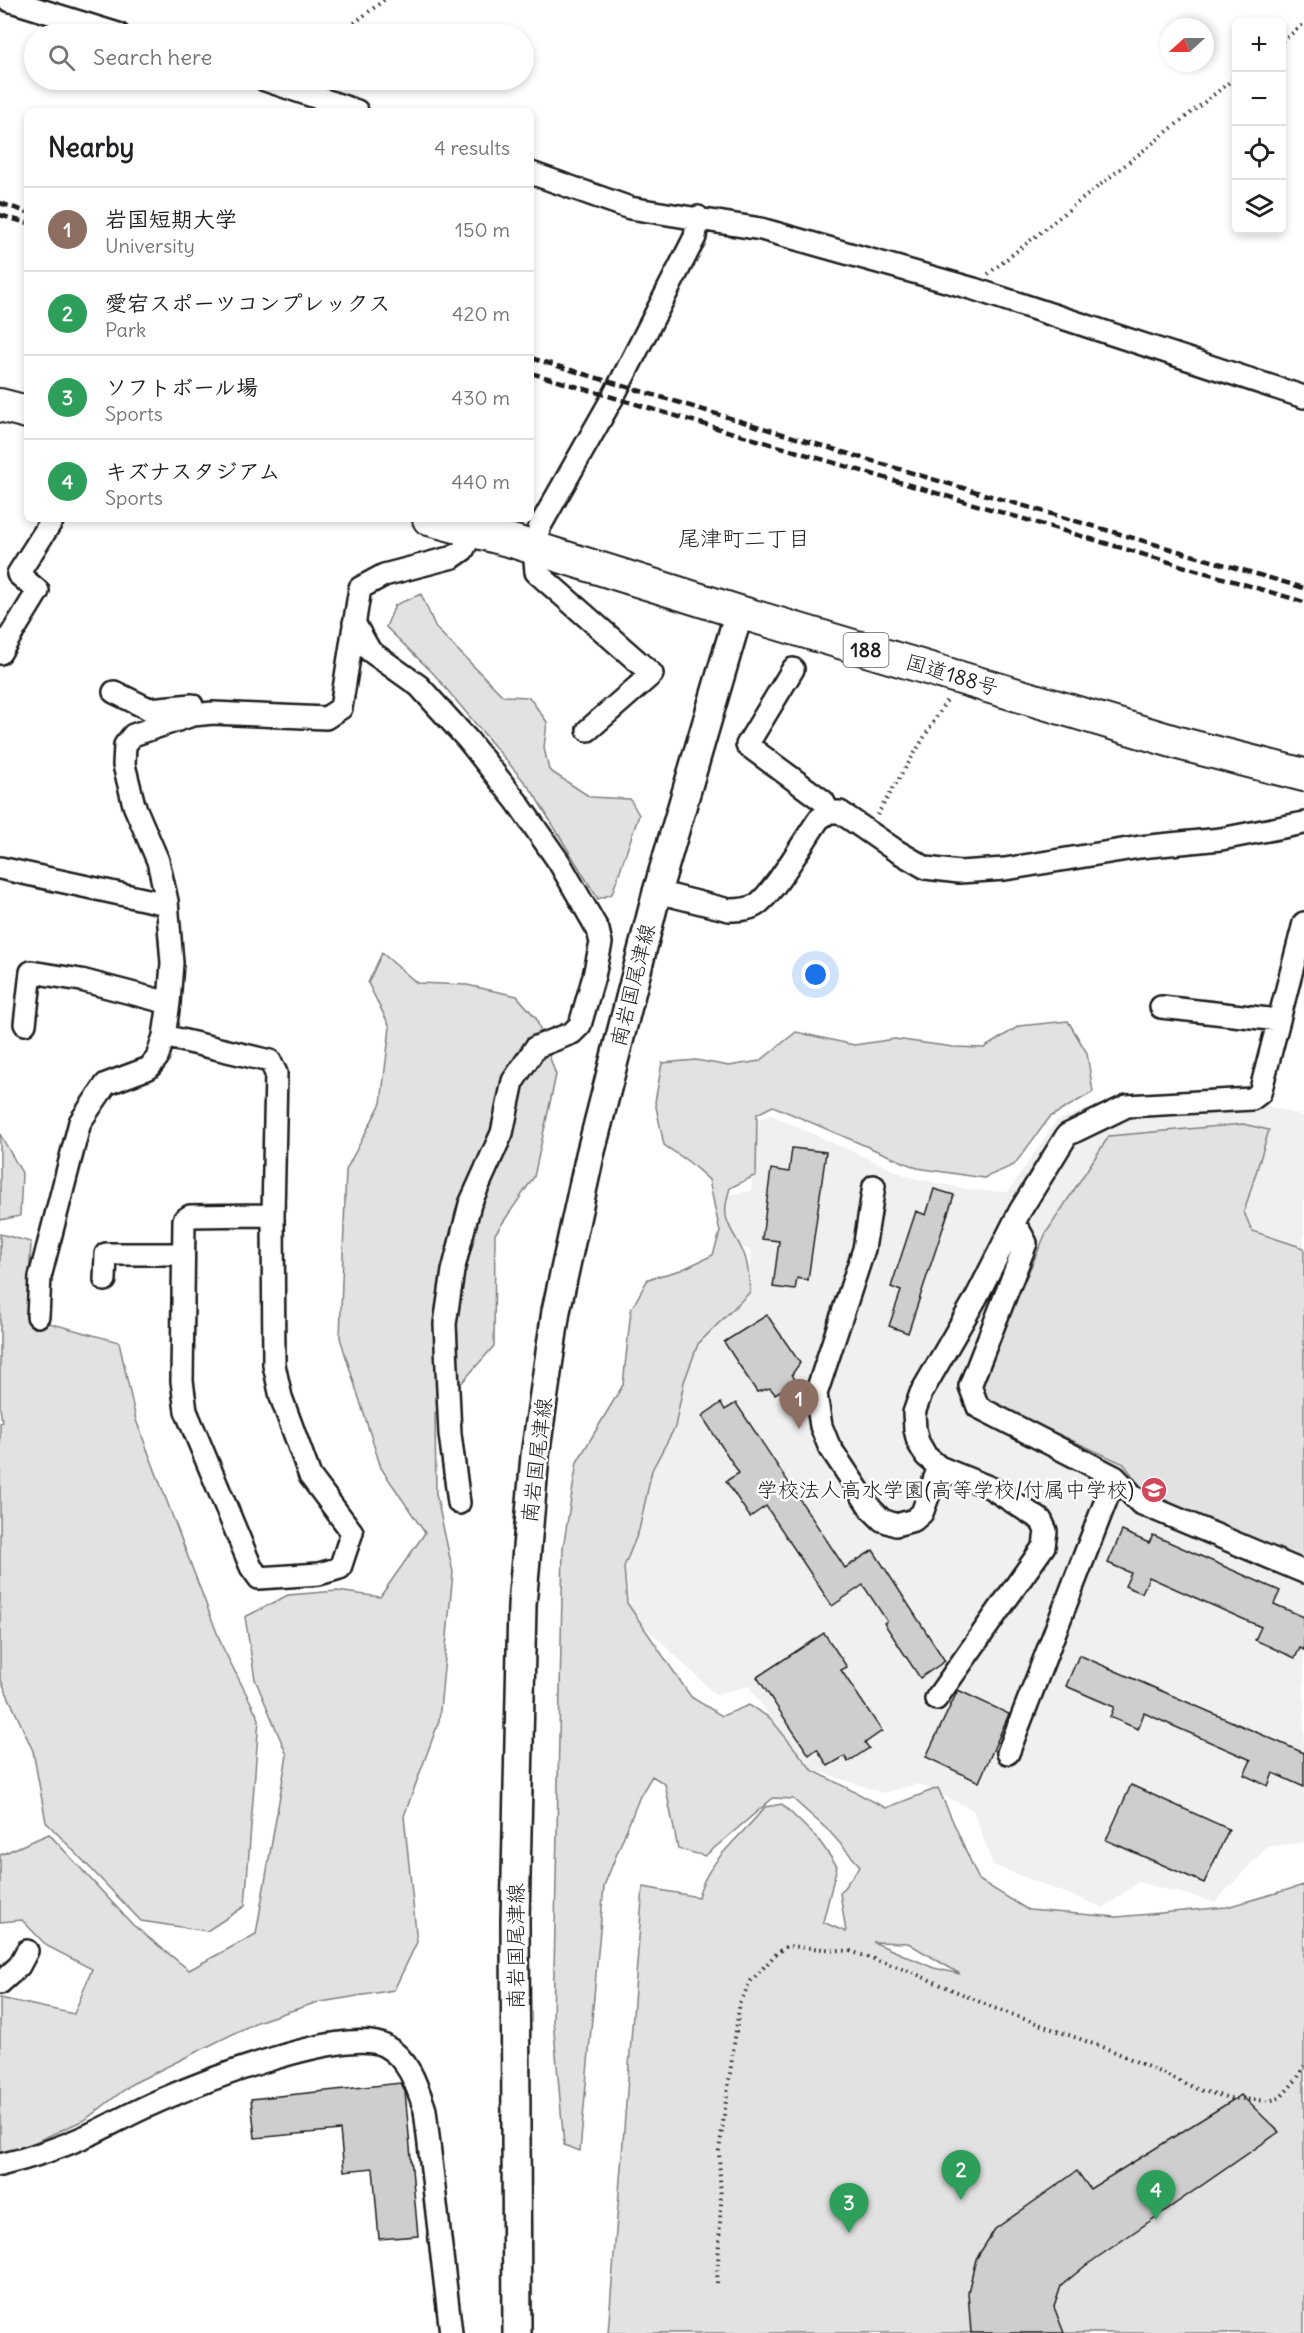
<!DOCTYPE html>
<html lang="en">
<head>
<meta charset="utf-8">
<style>
  :root { --surface:#fff; --page:#f2f2f2; --text:#202124; --muted:#757577; --line:#e0e0e0; --accent:#0b8043 }
  body { margin:0; font-family:Delius,"Klee One",sans-serif; background:var(--page); color:var(--text) }
  .controls { position:absolute; right:18px; top:18px; display:grid; overflow:hidden; border-radius:9px; box-shadow:0 3px 9px #0003 }
  .controls button { width:54px; height:54px; display:grid; place-items:center; padding:0; border:0; border-bottom:2px solid var(--line); background:var(--surface); color:var(--text); font:30px sans-serif }
  .compass { position:absolute; left:1160px; top:18px; width:54px; height:54px; border-radius:50%; background:var(--surface); box-shadow:0 3px 9px #0003; rotate:249deg }
  .you { position:absolute; left:816px; top:975px; width:21px; height:21px; margin:-15px; border:4px solid #fff; border-radius:50%; background:#1a73e8; box-shadow:0 0 0 9px #1a73e833 }
  .badge { display:grid; place-items:center; width:39px; height:39px; border-radius:50%; background:var(--accent); color:#fff; font-size:20px; font-weight:700 }
  .pin { position:absolute; translate:-50% -50px; filter:drop-shadow(0 2px 3px #0008) }
  .pin::after { content:''; position:absolute; top:32px; width:21px; height:18px; background:inherit; clip-path:polygon(0 0,100% 0,50% 100%) }
  .list { margin:0; padding:0; list-style:none }
  h2 { display:flex; justify-content:space-between; align-items:center; height:78px; margin:0; padding:0 24px; font-size:26px }
  h2 small { font-size:20px; font-weight:400; color:var(--muted) }
  .list li { display:grid; grid-template-columns:39px 1fr auto; gap:18px; align-items:center; box-sizing:border-box; height:84px; padding:0 24px; border-top:2px solid var(--line) }
  .list b { display:block; font-size:22px; white-space:nowrap }
  .list p { margin:0; font-size:20px; white-space:nowrap; color:var(--muted) }
  .list em { font-size:20px; font-style:normal; color:var(--muted) }
  .icon { flex:none; width:33px; height:33px; fill:none; stroke:currentColor; stroke-width:2; stroke-linecap:round; stroke-linejoin:round }
  .map { position:relative; flex:none; width:1304px; height:2333px; overflow:hidden }
  .search { position:absolute; background:var(--surface); box-shadow:0 3px 9px #0003; left:24px; top:24px; width:510px; height:66px; display:flex; align-items:center; gap:15px; box-sizing:border-box; padding:0 21px; border-radius:33px; color:var(--muted); font-size:22px }
  .panel { position:absolute; background:var(--surface); box-shadow:0 3px 9px #0003; left:24px; top:108px; width:510px; height:414px; border-radius:9px }
  .map>svg:first-child { display:block }
</style>
</head>
<body>
<div class="map">
<svg width="1304" height="2333" viewBox="0 0 1304 2333">
  <rect width="100%" height="100%" fill="#fff"/>
  <filter id="ink" filterUnits="userSpaceOnUse"><feTurbulence type="fractalNoise" baseFrequency=".0167" numOctaves="2"/><feDisplacementMap in="SourceGraphic" scale="12" xChannelSelector="R" yChannelSelector="G"/><feConvolveMatrix kernelMatrix="1 2 1 2 8 2 1 2 1" color-interpolation-filters="sRGB"/></filter>
  <g filter="url(#ink)">
    <!-- built -->
    <path fill="#f0f0f0" d="M1276,1070L1268,1106L1304,1116V1842L1267,1847L1215,1902L1138,1882L1104,1908L993,1865L973,1810L919,1784L883,1793L803,1766L749,1686L715,1694L631,1613L622,1547L627,1474L693,1341L748,1283L751,1251L726,1239L728,1195L751,1191L759,1119L771,1115L909,1177L970,1190L1008,1192L1056,1121L1116,1098L1252,1092Z"/>
    <!-- green -->
    <path fill="#e2e2e2" stroke="#7f7f7f" stroke-width="1.5" fill-rule="evenodd" d="M421,594L436,628L503,696L529,697L547,722L544,748L549,770L590,797L630,799L639,815L612,894L598,899L532,791L433,673L386,627L395,605Z
      M382,953L417,983L467,985L517,996L536,1018L556,1075L534,1177L495,1234L494,1346L435,1413L436,1494L453,1572L439,1721L404,1816L417,1942L394,1990L315,2003L257,2022L132,2084L86,2119L0,2158V1998L74,2014L92,1969L47,1946L22,1920L0,1922V1855L49,1834L133,1925L189,1970L256,1934L287,1755L255,1679L245,1617L288,1595L337,1591L380,1597L425,1533L381,1468L340,1338L346,1170L381,1103L390,1027L368,983Z
      M1068,1021L1087,1053L1093,1092L1050,1117L1014,1165L984,1178L917,1168L773,1106L757,1114L756,1175L730,1188C719,1223 731,1225 744,1254C749,1265 749,1281 750,1292L698,1344L684,1382L675,1427L652,1470L639,1530L624,1567L627,1603L691,1697L722,1716L749,1705L770,1718L812,1770L886,1808L938,1788L979,1880L1028,1910L1117,1917L1227,1907L1304,1885V2333H608L643,1887L698,1897C707,1860 743,1835 765,1807L782,1804L818,1839L837,1866L823,1922L846,1932L840,1893L860,1866L830,1832L793,1799L773,1798L705,1856L678,1849L665,1784L652,1776L640,1796L604,1886L580,2151L564,2145L553,2020L563,1548L577,1462L623,1385L631,1310L648,1279L681,1270L713,1255L720,1232L709,1180L689,1162L664,1145L655,1102L662,1063L696,1060L729,1066L760,1061L796,1032L854,1045L895,1039L953,1047L984,1048L1019,1026ZM873,1942L908,1943L960,1974L934,1968Z
      M1243,1124L1269,1130L1244,1212L1252,1231L1304,1248V1563L1146,1494L1124,1464L988,1402L979,1384L1046,1233L1109,1136Z
      M0,1134L22,1173L20,1216L0,1220Z
      M0,1234L31,1242L27,1317L119,1342L136,1420L222,1646L259,1719L245,1906L207,1931L141,1921L46,1822L33,1751L0,1678V1423L2,1422L0,1407Z"/>
    <!-- building -->
    <path fill="#cecece" stroke="#1c1c1c" stroke-width="1.5" d="M792,1148L826,1152L808,1280L797,1278L795,1290L773,1287L779,1241L762,1239L771,1169L789,1172Z
      M934,1189L954,1195L908,1333L889,1326L901,1291L891,1287L916,1211L926,1215Z
      M767,1315L800,1363L792,1374L796,1382L775,1394L770,1388L757,1392L724,1342Z
      M721,1403L725,1410L736,1403L845,1568L873,1550L945,1661L920,1678L884,1623L887,1621L863,1585L832,1606L766,1506L750,1517L726,1481L739,1473L702,1416Z
      M1122,1531L1149,1543L1153,1535L1280,1591L1274,1604L1304,1617V1650L1300,1648L1295,1658L1255,1640L1261,1627L1149,1577L1142,1593L1125,1586L1131,1573L1108,1563Z
      M824,1633L847,1667L841,1670L882,1731L865,1743L869,1748L848,1762L845,1756L828,1766L817,1749L809,1755L757,1677Z
      M1079,1655L1304,1753V1787L1273,1773L1268,1786L1244,1775L1251,1760L1144,1713L1138,1729L1110,1717L1114,1707L1066,1686Z
      M958,1690L1009,1714L979,1782L926,1757Z
      M1131,1785L1229,1829L1204,1883L1106,1840Z
      M401,2083L405,2091L418,2236L379,2239L373,2168L344,2171L340,2130L255,2138L251,2099Z
      M1241,2095L1279,2132L1085,2266L1061,2286L1054,2307L1064,2333H971L968,2292L976,2259L995,2229L1077,2171L1090,2189Z"/>
    <g fill="none" stroke-linecap="round" stroke-linejoin="round">
      <!-- minor casing -->
      <g stroke="#1c1c1c" stroke-width="26">
        <path id="minor" d="M8,0L118,34
          M265,80L357,111
          M531,173L630,208L761,229L974,289L1304,397
          M354,623L370,651L419,686L468,740L517,802L559,862L598,930L601,943L594,976L580,1025L572,1033L536,1047L513,1081L502,1133L470,1204L453,1271L445,1324L450,1434L459,1503
          M0,653L38,591L18,574L53,519
          M793,669L747,745L823,801L829,812
          M114,692L149,709L192,705
          M588,730L652,674L536,572L534,548L540,526L613,397L695,237L698,217
          M0,868L157,902L167,901
          M657,892L729,910C738,910 748,910 756,905C775,892 804,840 819,819L829,812H840L895,850L926,868L959,872L1005,869L1140,847L1221,839L1304,823
          M1161,1007L1279,1020
          M25,1024L31,972L81,980L169,1003
          M164,1036L270,1061L276,1073L273,1215
          M874,1186L864,1249L816,1394L821,1426L829,1446L871,1509L882,1520L896,1525L914,1520L922,1513L939,1467
          M273,1215L274,1365L281,1397L310,1476L352,1532L340,1568L319,1574L259,1578L251,1567L186,1411L182,1381L184,1220L190,1216Z
          M1012,1228L1020,1232L1026,1243L970,1386L978,1407L1115,1477
          M105,1280L106,1254H182
          M38,1316L40,1277L80,1122L106,1084L149,1068L157,1058L164,1036L169,1003L172,963L167,901L158,861L134,805L124,765L125,745L133,735L193,715L213,713L326,718L341,708L360,588L384,575L453,557L463,550L473,531
          M936,1699L1044,1546L1046,1531L1041,1520L991,1488L939,1467L926,1456L918,1442L915,1429L914,1413L921,1393L976,1298L1020,1211L1067,1135L1127,1106L1252,1099L1260,1093L1304,923
          M1008,1753L1115,1477L1140,1503L1304,1572
          M0,1983L19,1966L27,1951
          M0,2165C31,2158 62,2147 91,2134C114,2123 137,2110 161,2100C202,2082 346,2025 385,2046C409,2059 417,2086 425,2110L451,2333"/>
      </g>
      <!-- major casing -->
      <g stroke="#1c1c1c" stroke-width="32">
        <path id="major" d="M517,2333L515,1922L522,1605L535,1456L556,1311L590,1155L657,892L739,612"/>
      </g>
      <!-- highway casing -->
      <g stroke="#1c1c1c" stroke-width="36">
        <path id="highway" d="M0,405L27,412
          M429,519L512,541L739,612L1182,744L1304,775"/>
      </g>
      <!-- path -->
      <path stroke="#1c1c1c" stroke-width="4" stroke-dasharray="1.5 4.5" stroke-linecap="butt" d="M340,34L384,0
        M1282,41L1304,24
        M988,274L1236,77
        M877,815L948,698
        M717,2283L721,2203L719,2151L740,2002L751,1981L777,1953L787,1946L850,1951L909,1971L994,2008L1113,2051L1199,2090L1230,2098L1268,2101L1280,2098L1297,2079L1304,2066"/>
      <!-- minor -->
      <use href="#minor" stroke="#fff" stroke-width="21"/>
      <!-- major -->
      <use href="#major" stroke="#fff" stroke-width="27"/>
      <!-- highway -->
      <use href="#highway" stroke="#fff" stroke-width="32"/>
      <!-- rail -->
      <path stroke="#1c1c1c" stroke-width="4.5" stroke-dasharray="9 4.5" stroke-linecap="butt" d="M0,203L27,212
        M0,215L27,223
        M531,358L929,478L1304,588
        M531,373L1304,602"/>
    </g>
  </g>
  <!-- icons -->
  <defs>
    <g id="school-disc" transform="scale(1.35)"><circle r="9.5" fill="#d1495b" stroke="#fff"/><path d="M0-5L7-2L0 1L-7-2ZM-4 1L0 2.5L4 1V4Q0 6-4 4Z" fill="#fff"/></g>
  </defs>
  <g fill-rule="evenodd">
    <use href="#school-disc" x="1154" y="1490"/>
  </g>
  <g text-anchor="middle" stroke-width="5" stroke-linejoin="round" paint-order="stroke">
    <!-- shield labels -->
    <rect fill="#fff" stroke="#606060" stroke-width="1.5" x="843.5" y="633" width="45" height="34" rx="4.5"/>
    <g font-size="20" font-weight="bold" fill="#1c1c1c">
      <text x="866" y="657">188</text>
    </g>
    <!-- street labels -->
    <g font-size="21" fill="#1c1c1c" stroke="#fff">
      <text transform="translate(952 675) rotate(17)" y="7">国道188号</text>
      <text transform="translate(633 985) rotate(-76)" y="7">南岩国尾津線</text>
      <text transform="translate(537 1460) rotate(-83)" y="7">南岩国尾津線</text>
      <text transform="translate(516 1946) rotate(-90)" y="7">南岩国尾津線</text>
    </g>
    <!-- poi labels -->
    <g font-size="21" fill="#1c1c1c" stroke="#fff" text-anchor="end">
      <text x="1134" y="1497">学校法人高水学園(高等学校/付属中学校)</text>
    </g>
    <!-- neighbourhood labels -->
    <g font-size="22" fill="#1c1c1c" stroke="#fff">
      <text x="744" y="546">尾津町二丁目</text>
    </g>
  </g>
</svg>
<div class="controls">
<button>+</button>
<button>−</button>
<button><svg class="icon" aria-label="locate" viewBox="0 0 24 24"><circle cx="12" cy="12" r="6"/><path d="M12 2v4M12 18v4M2 12h4M18 12h4"/></svg></button>
<button><svg class="icon" aria-label="layers" viewBox="0 0 24 24"><path d="M12 4l9 5-9 5-9-5zM3 14l9 5 9-5"/></svg></button>
</div>
<svg class="compass" viewBox="-18 -18 36 36"><path d="M0-13l5 13h-10z" fill="#e53935"/><path d="M0 13l5-13h-10z" fill="#757577"/></svg>
<div class="you"></div>
<div class="pin badge" style="left:799px;top:1429px;background:#8d6e63">1</div>
<div class="pin badge" style="left:961px;top:2200px;background:#2e9e5b">2</div>
<div class="pin badge" style="left:849px;top:2233px;background:#2e9e5b">3</div>
<div class="pin badge" style="left:1156px;top:2220px;background:#2e9e5b">4</div>
<div class="search"><svg class="icon" aria-label="search" viewBox="0 0 24 24"><circle cx="10" cy="10" r="6"/><path d="M15 15l6 6"/></svg>Search here</div>
<section class="panel">
<h2>Nearby<small>4 results</small></h2>
<ul class="list">
<li><span class="badge" style="background:#8d6e63">1</span><div><b>岩国短期大学</b><p>University</p></div><em>150 m</em></li>
<li><span class="badge" style="background:#2e9e5b">2</span><div><b>愛宕スポーツコンプレックス</b><p>Park</p></div><em>420 m</em></li>
<li><span class="badge" style="background:#2e9e5b">3</span><div><b>ソフトボール場</b><p>Sports</p></div><em>430 m</em></li>
<li><span class="badge" style="background:#2e9e5b">4</span><div><b>キズナスタジアム</b><p>Sports</p></div><em>440 m</em></li>
</ul>
</section>
</div>
</body>
</html>
